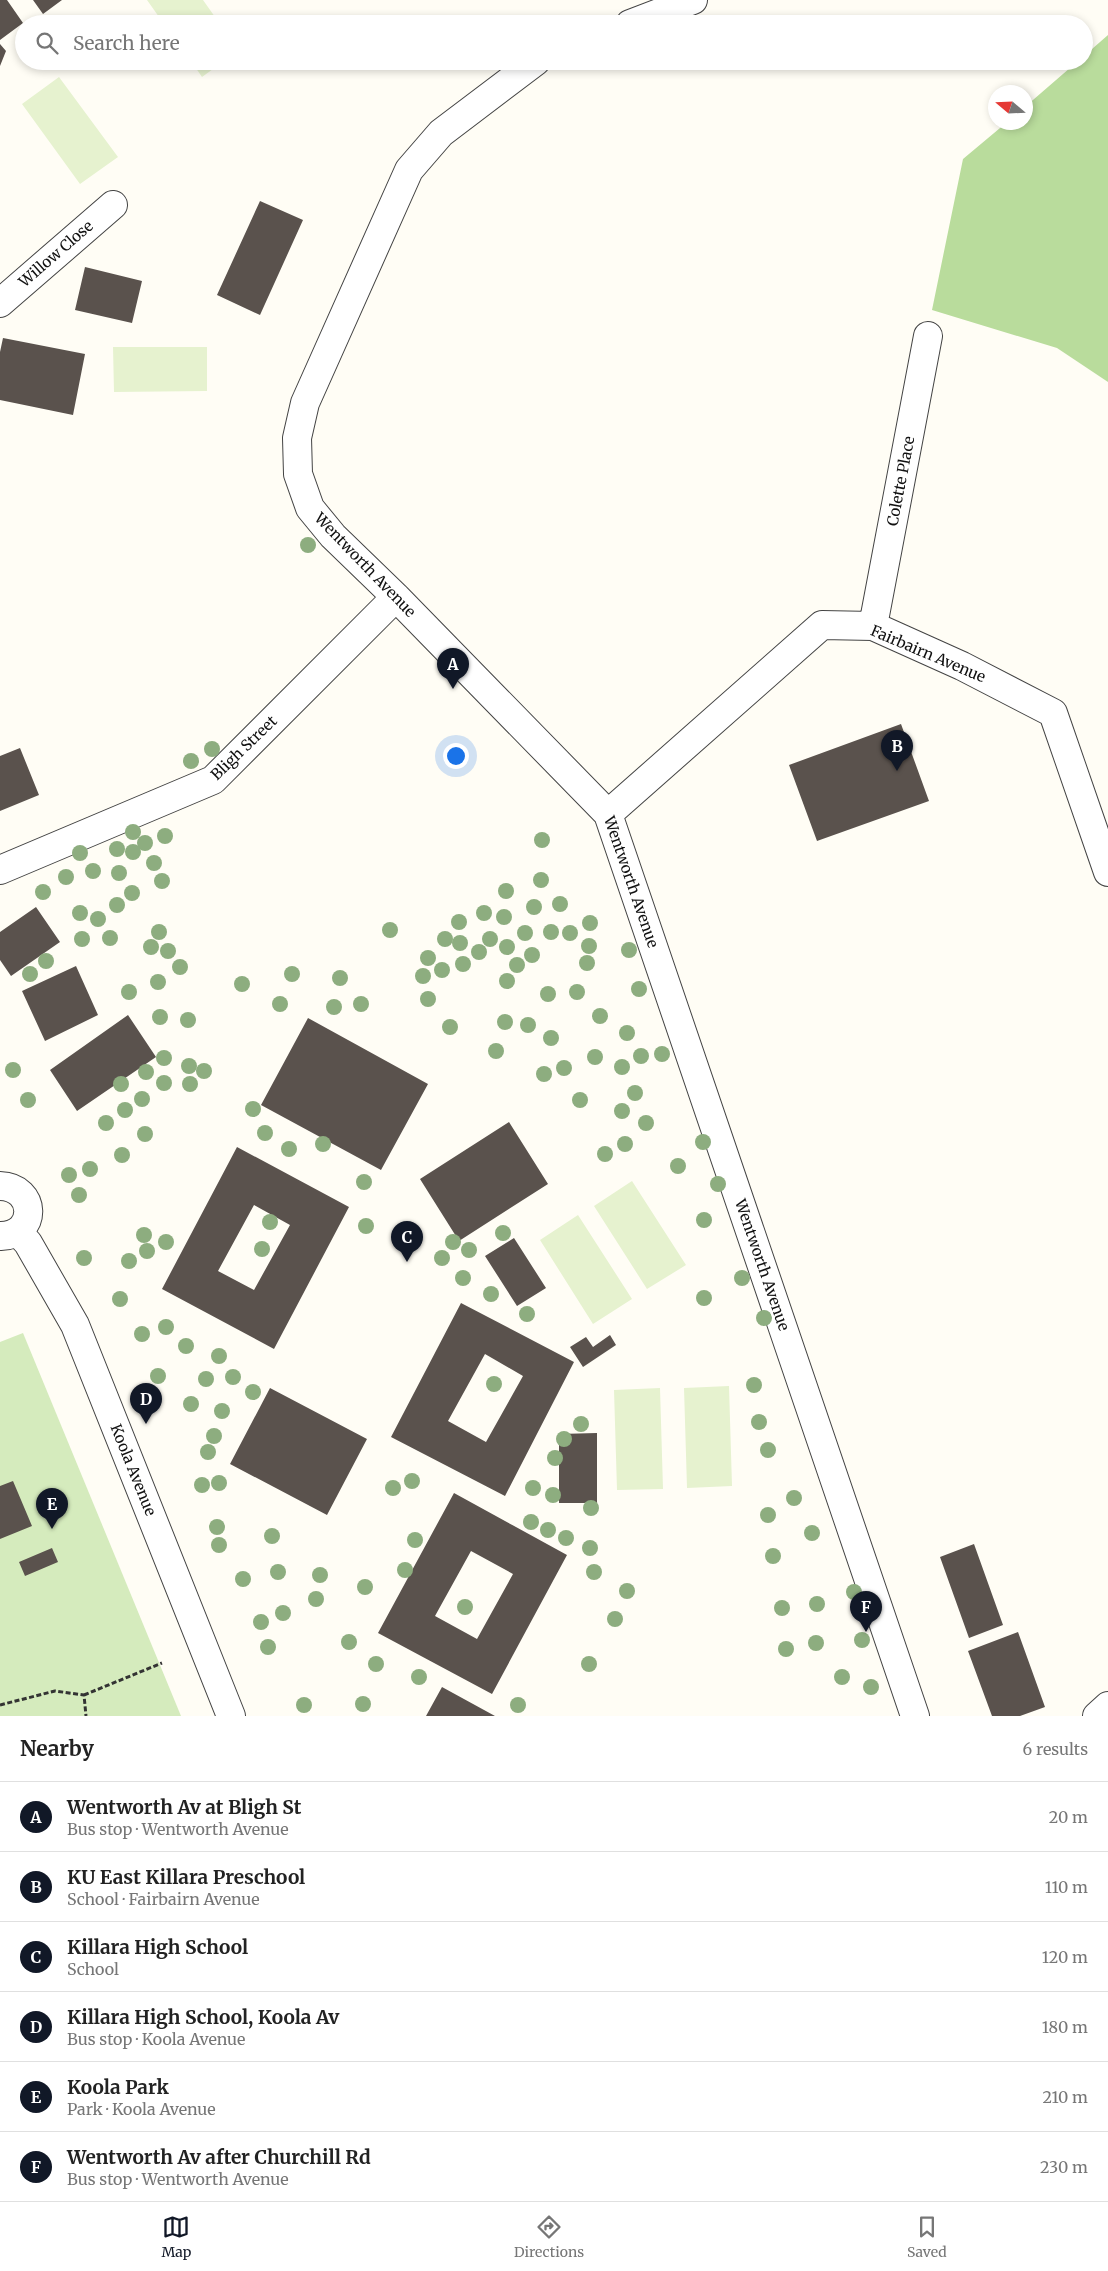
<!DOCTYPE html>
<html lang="en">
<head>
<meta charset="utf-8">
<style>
  :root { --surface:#fff; --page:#f6f6f6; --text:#222; --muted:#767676; --line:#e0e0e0; --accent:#111827 }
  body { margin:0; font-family:Merriweather,serif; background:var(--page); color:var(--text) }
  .compass { position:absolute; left:988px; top:85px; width:45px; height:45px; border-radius:50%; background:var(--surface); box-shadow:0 2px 8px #0003; rotate:289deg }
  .you { position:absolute; left:455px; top:755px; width:18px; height:18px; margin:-12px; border:4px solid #fff; border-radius:50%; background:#1a73e8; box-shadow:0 0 0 8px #1a73e833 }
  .badge { display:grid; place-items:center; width:32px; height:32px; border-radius:50%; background:var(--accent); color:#fff; font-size:16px; font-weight:700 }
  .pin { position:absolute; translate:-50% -41px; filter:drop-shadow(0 1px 2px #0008) }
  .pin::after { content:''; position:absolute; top:26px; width:18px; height:15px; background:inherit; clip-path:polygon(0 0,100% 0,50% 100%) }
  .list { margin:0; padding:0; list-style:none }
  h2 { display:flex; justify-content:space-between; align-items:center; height:65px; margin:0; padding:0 20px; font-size:21px }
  h2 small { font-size:16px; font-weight:400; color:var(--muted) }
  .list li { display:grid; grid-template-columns:32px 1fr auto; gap:15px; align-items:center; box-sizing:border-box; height:70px; padding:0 20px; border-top:1px solid var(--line) }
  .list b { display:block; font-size:19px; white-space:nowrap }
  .list p { margin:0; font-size:16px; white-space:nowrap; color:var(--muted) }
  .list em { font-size:16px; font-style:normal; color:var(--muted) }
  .icon { flex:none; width:28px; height:28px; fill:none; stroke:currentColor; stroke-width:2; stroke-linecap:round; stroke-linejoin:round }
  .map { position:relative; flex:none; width:1108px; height:1716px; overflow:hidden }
  .search { position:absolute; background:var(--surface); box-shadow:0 2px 8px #0003; left:15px; right:15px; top:15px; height:55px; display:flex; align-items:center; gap:12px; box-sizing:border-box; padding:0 18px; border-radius:28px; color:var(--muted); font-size:19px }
  .sheet { height:485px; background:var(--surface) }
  nav { display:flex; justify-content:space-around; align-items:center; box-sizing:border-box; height:70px; border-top:1px solid var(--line); background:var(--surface); font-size:14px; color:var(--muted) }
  nav a { display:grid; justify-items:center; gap:2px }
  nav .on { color:var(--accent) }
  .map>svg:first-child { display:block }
</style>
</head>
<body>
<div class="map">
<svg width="1108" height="1716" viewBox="0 0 1108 1716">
  <rect width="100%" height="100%" fill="#fffdf5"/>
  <!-- green -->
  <path fill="#d5ebbd" d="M23,1333L181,1716H0V1342Z"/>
  <!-- forest -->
  <path fill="#b9dc9c" d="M1108,35V382L1057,348L932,310L963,159L1006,123L1026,122V106L1078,61H1084V56Z"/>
  <!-- pitch -->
  <path fill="#e6f2cf" d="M147,0H203L220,24H164Z
    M191,61H224L202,77Z
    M59,77L118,157L80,184L22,104Z
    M113,347H207V391L114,392Z
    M632,1181L686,1265L647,1289L594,1206Z
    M578,1215L632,1299L593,1324L540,1240Z
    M729,1386L732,1486L687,1488L684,1388Z
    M660,1388L663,1489L617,1490L614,1390Z"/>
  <!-- building -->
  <path fill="#5a524d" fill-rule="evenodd" d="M0,0H7L23,23L0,40Z
    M33,0H62L43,14Z
    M0,44L6,51L0,66Z
    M260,201L303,220L260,315L217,295Z
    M85,267L142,281L132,323L75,310Z
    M3,338L85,354L73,415L0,400V352Z
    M901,724L929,801L817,841L789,765Z
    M20,748L39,795L0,811V756Z
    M36,907L60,942L11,976L0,960V932Z
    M76,966L98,1015L45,1041L22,991Z
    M128,1015L156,1057L77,1111L50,1070Z
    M308,1018L428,1084L381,1170L261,1105Z
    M509,1122L548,1184L459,1241L420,1179Z
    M237,1147L349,1207L274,1349L162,1289ZM254,1205L290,1225L254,1290L218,1271Z
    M514,1238L546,1288L517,1306L485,1256Z
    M461,1303L574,1362L505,1496L391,1437ZM485,1354L523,1376L486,1442L448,1421Z
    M610,1335L616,1345L583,1367L570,1347L586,1337L593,1347Z
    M270,1388L367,1439L327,1515L230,1464Z
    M597,1433V1503H559V1434Z
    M13,1481L32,1526L0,1539V1486Z
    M454,1493L567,1555L492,1694L378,1633ZM471,1551L513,1574L477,1639L435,1616Z
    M974,1544L1003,1625L969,1638L940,1557Z
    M52,1548L58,1562L25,1576L19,1562Z
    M1018,1632L1045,1707L1020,1716H992L968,1651Z
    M442,1687L495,1716H426Z"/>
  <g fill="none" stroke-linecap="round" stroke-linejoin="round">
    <!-- minor casing -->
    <g stroke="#444" stroke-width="30">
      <path id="minor" d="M630,24L693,0
        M536,61L441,133L409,170L305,403L297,438L298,474L310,508L333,536L396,597L608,814L915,1716
        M0,303L113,205
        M873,626L928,336
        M608,814L822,625L873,626L962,666L1053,713L1108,872
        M0,870L213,780L396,597
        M0,1186C37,1187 38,1235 1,1236
        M18,1232L28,1243L75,1325L231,1716
        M1097,1716L1108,1706"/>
    </g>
    <!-- path -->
    <path stroke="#333" stroke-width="3" stroke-dasharray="5 2.5" stroke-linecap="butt" d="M84,1695L162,1663
      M0,1705L55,1691L84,1695L86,1716"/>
    <!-- minor -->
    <use href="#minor" stroke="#fff" stroke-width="28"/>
  </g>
  <!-- trees -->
  <g fill="#8dad7f">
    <circle cx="308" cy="545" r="8"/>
    <circle cx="212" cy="749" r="8"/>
    <circle cx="191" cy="761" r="8"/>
    <circle cx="133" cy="832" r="8"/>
    <circle cx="165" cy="836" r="8"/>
    <circle cx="542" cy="840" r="8"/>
    <circle cx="145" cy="843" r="8"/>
    <circle cx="117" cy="849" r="8"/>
    <circle cx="133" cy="852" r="8"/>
    <circle cx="80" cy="853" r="8"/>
    <circle cx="154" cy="863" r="8"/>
    <circle cx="93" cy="871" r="8"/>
    <circle cx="119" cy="873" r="8"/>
    <circle cx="66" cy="877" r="8"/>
    <circle cx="541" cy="880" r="8"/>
    <circle cx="162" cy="881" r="8"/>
    <circle cx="506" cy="891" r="8"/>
    <circle cx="43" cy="892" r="8"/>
    <circle cx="132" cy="893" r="8"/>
    <circle cx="560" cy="904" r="8"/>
    <circle cx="117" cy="905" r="8"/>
    <circle cx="534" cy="907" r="8"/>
    <circle cx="80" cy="913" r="8"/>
    <circle cx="484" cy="913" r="8"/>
    <circle cx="504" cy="917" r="8"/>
    <circle cx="98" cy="919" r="8"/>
    <circle cx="459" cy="922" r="8"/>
    <circle cx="590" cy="923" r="8"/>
    <circle cx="390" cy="930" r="8"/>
    <circle cx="159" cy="932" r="8"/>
    <circle cx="551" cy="932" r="8"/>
    <circle cx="525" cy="933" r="8"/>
    <circle cx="570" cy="933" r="8"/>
    <circle cx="110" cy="938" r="8"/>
    <circle cx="82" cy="939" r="8"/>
    <circle cx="445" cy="939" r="8"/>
    <circle cx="490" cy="939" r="8"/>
    <circle cx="460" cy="943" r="8"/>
    <circle cx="589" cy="946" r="8"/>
    <circle cx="151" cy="947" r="8"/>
    <circle cx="507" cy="947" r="8"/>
    <circle cx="629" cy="950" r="8"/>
    <circle cx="168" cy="951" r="8"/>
    <circle cx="479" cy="952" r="8"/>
    <circle cx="532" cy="955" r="8"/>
    <circle cx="428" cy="958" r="8"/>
    <circle cx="46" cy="961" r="8"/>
    <circle cx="587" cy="963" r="8"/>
    <circle cx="463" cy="964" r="8"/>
    <circle cx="517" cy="965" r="8"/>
    <circle cx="180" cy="967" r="8"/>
    <circle cx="442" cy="970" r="8"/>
    <circle cx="30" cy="974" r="8"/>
    <circle cx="292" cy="974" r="8"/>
    <circle cx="423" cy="976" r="8"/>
    <circle cx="340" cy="978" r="8"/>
    <circle cx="507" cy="981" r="8"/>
    <circle cx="158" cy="982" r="8"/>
    <circle cx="242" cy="984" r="8"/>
    <circle cx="639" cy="989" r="8"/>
    <circle cx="129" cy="992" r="8"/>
    <circle cx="577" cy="992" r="8"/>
    <circle cx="548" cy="994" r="8"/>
    <circle cx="428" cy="999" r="8"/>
    <circle cx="280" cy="1004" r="8"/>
    <circle cx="361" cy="1004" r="8"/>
    <circle cx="334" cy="1007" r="8"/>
    <circle cx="600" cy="1016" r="8"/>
    <circle cx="160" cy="1017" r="8"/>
    <circle cx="188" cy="1020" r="8"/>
    <circle cx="505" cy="1022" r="8"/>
    <circle cx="528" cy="1025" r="8"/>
    <circle cx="450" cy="1027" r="8"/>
    <circle cx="627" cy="1033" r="8"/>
    <circle cx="551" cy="1038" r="8"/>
    <circle cx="496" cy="1051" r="8"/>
    <circle cx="662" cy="1054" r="8"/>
    <circle cx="641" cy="1056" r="8"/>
    <circle cx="595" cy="1057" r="8"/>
    <circle cx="164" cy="1058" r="8"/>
    <circle cx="189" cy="1066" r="8"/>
    <circle cx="622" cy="1067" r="8"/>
    <circle cx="564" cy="1068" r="8"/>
    <circle cx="13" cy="1070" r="8"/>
    <circle cx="204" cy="1071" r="8"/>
    <circle cx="146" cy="1072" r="8"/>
    <circle cx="544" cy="1074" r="8"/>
    <circle cx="164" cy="1083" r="8"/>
    <circle cx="121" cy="1084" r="8"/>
    <circle cx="190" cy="1084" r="8"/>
    <circle cx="635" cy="1093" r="8"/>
    <circle cx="142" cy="1099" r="8"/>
    <circle cx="28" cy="1100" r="8"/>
    <circle cx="580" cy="1100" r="8"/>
    <circle cx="253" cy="1109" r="8"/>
    <circle cx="125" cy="1110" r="8"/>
    <circle cx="622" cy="1111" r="8"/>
    <circle cx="106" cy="1123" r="8"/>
    <circle cx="646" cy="1123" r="8"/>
    <circle cx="265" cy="1133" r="8"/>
    <circle cx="145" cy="1134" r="8"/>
    <circle cx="703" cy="1142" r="8"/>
    <circle cx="323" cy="1144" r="8"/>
    <circle cx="625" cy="1144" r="8"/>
    <circle cx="289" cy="1149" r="8"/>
    <circle cx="605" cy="1154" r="8"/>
    <circle cx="122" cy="1155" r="8"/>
    <circle cx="678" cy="1166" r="8"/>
    <circle cx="90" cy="1169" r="8"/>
    <circle cx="69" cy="1175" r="8"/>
    <circle cx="364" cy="1182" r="8"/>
    <circle cx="718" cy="1184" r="8"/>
    <circle cx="79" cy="1195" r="8"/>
    <circle cx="704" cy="1220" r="8"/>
    <circle cx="270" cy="1222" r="8"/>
    <circle cx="366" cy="1226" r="8"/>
    <circle cx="503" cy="1233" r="8"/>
    <circle cx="144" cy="1235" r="8"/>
    <circle cx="166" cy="1242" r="8"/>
    <circle cx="453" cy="1242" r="8"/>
    <circle cx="262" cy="1249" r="8"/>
    <circle cx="469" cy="1250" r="8"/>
    <circle cx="147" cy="1251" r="8"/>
    <circle cx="84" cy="1258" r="8"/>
    <circle cx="442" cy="1258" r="8"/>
    <circle cx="129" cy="1261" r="8"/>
    <circle cx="463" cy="1278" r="8"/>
    <circle cx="742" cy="1278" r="8"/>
    <circle cx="491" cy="1294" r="8"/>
    <circle cx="704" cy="1298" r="8"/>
    <circle cx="120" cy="1299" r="8"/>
    <circle cx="527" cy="1314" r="8"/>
    <circle cx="764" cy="1318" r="8"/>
    <circle cx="166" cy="1327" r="8"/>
    <circle cx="142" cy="1334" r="8"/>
    <circle cx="186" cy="1346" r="8"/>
    <circle cx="219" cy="1356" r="8"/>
    <circle cx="158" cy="1376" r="8"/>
    <circle cx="233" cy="1377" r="8"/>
    <circle cx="206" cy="1379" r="8"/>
    <circle cx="494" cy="1384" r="8"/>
    <circle cx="754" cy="1385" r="8"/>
    <circle cx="253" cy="1392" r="8"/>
    <circle cx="191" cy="1404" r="8"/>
    <circle cx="222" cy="1411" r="8"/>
    <circle cx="759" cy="1422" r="8"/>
    <circle cx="581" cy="1424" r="8"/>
    <circle cx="214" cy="1436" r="8"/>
    <circle cx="564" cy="1439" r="8"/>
    <circle cx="768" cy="1450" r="8"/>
    <circle cx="208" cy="1452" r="8"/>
    <circle cx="555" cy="1458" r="8"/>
    <circle cx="412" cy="1481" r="8"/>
    <circle cx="219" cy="1483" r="8"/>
    <circle cx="202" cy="1485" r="8"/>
    <circle cx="393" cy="1488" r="8"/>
    <circle cx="533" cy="1488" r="8"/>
    <circle cx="553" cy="1495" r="8"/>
    <circle cx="794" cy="1498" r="8"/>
    <circle cx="591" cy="1508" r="8"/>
    <circle cx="768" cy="1515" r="8"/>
    <circle cx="531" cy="1522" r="8"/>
    <circle cx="217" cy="1527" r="8"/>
    <circle cx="548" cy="1530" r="8"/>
    <circle cx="812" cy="1533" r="8"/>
    <circle cx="272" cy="1536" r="8"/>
    <circle cx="566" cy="1538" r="8"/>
    <circle cx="415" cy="1540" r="8"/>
    <circle cx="219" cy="1545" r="8"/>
    <circle cx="590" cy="1548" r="8"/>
    <circle cx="773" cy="1556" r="8"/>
    <circle cx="405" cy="1570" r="8"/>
    <circle cx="278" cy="1572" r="8"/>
    <circle cx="594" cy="1572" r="8"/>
    <circle cx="320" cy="1575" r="8"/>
    <circle cx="243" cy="1579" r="8"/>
    <circle cx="365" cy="1587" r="8"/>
    <circle cx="627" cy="1591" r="8"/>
    <circle cx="854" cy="1592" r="8"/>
    <circle cx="316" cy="1599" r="8"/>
    <circle cx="817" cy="1604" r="8"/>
    <circle cx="465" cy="1607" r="8"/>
    <circle cx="782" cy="1608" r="8"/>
    <circle cx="283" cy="1613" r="8"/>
    <circle cx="615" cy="1619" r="8"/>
    <circle cx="261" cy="1622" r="8"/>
    <circle cx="862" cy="1640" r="8"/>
    <circle cx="349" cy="1642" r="8"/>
    <circle cx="816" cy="1643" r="8"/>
    <circle cx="268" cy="1647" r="8"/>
    <circle cx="786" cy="1649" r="8"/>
    <circle cx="376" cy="1664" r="8"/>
    <circle cx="589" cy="1664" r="8"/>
    <circle cx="419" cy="1677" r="8"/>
    <circle cx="842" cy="1677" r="8"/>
    <circle cx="871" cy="1687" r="8"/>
    <circle cx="363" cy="1704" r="8"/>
    <circle cx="304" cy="1705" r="8"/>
    <circle cx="518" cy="1705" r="8"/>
  </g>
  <g text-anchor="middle" stroke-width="5" stroke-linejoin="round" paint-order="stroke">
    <!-- street labels -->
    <g font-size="15" fill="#111" stroke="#fff">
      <text transform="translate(56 254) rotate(-41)" y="5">Willow Close</text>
      <text transform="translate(901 481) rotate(-79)" y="5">Colette Place</text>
      <text transform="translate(365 565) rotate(46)" y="5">Wentworth Avenue</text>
      <text transform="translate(928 654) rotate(23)" y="5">Fairbairn Avenue</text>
      <text transform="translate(244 748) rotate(-44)" y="5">Bligh Street</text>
      <text transform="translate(631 882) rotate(71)" y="5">Wentworth Avenue</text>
      <text transform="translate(762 1265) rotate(71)" y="5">Wentworth Avenue</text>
      <text transform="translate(133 1470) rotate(68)" y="5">Koola Avenue</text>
    </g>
  </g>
</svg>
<svg class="compass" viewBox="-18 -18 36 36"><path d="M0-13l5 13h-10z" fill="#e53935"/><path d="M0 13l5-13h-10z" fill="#767676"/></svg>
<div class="you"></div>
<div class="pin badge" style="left:453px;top:689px">A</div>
<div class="pin badge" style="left:897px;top:771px">B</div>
<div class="pin badge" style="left:407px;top:1262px">C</div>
<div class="pin badge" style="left:146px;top:1424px">D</div>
<div class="pin badge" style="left:52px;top:1529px">E</div>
<div class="pin badge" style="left:866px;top:1632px">F</div>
<div class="search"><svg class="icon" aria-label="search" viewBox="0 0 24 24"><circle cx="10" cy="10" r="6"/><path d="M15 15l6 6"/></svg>Search here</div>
</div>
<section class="sheet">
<h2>Nearby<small>6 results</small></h2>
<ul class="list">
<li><span class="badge">A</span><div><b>Wentworth Av at Bligh St</b><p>Bus stop · Wentworth Avenue</p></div><em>20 m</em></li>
<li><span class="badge">B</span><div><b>KU East Killara Preschool</b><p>School · Fairbairn Avenue</p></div><em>110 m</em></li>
<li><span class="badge">C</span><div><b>Killara High School</b><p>School</p></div><em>120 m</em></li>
<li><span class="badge">D</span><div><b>Killara High School, Koola Av</b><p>Bus stop · Koola Avenue</p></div><em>180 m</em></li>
<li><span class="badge">E</span><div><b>Koola Park</b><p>Park · Koola Avenue</p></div><em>210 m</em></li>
<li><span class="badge">F</span><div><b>Wentworth Av after Churchill Rd</b><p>Bus stop · Wentworth Avenue</p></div><em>230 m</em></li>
</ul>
</section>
<nav>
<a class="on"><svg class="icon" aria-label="map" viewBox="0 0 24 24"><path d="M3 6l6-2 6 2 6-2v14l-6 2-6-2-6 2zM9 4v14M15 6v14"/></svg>Map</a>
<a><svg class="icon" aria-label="directions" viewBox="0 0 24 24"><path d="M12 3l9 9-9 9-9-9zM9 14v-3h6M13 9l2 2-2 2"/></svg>Directions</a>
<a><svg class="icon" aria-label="saved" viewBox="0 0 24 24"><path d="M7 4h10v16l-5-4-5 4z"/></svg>Saved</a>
</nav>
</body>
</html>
